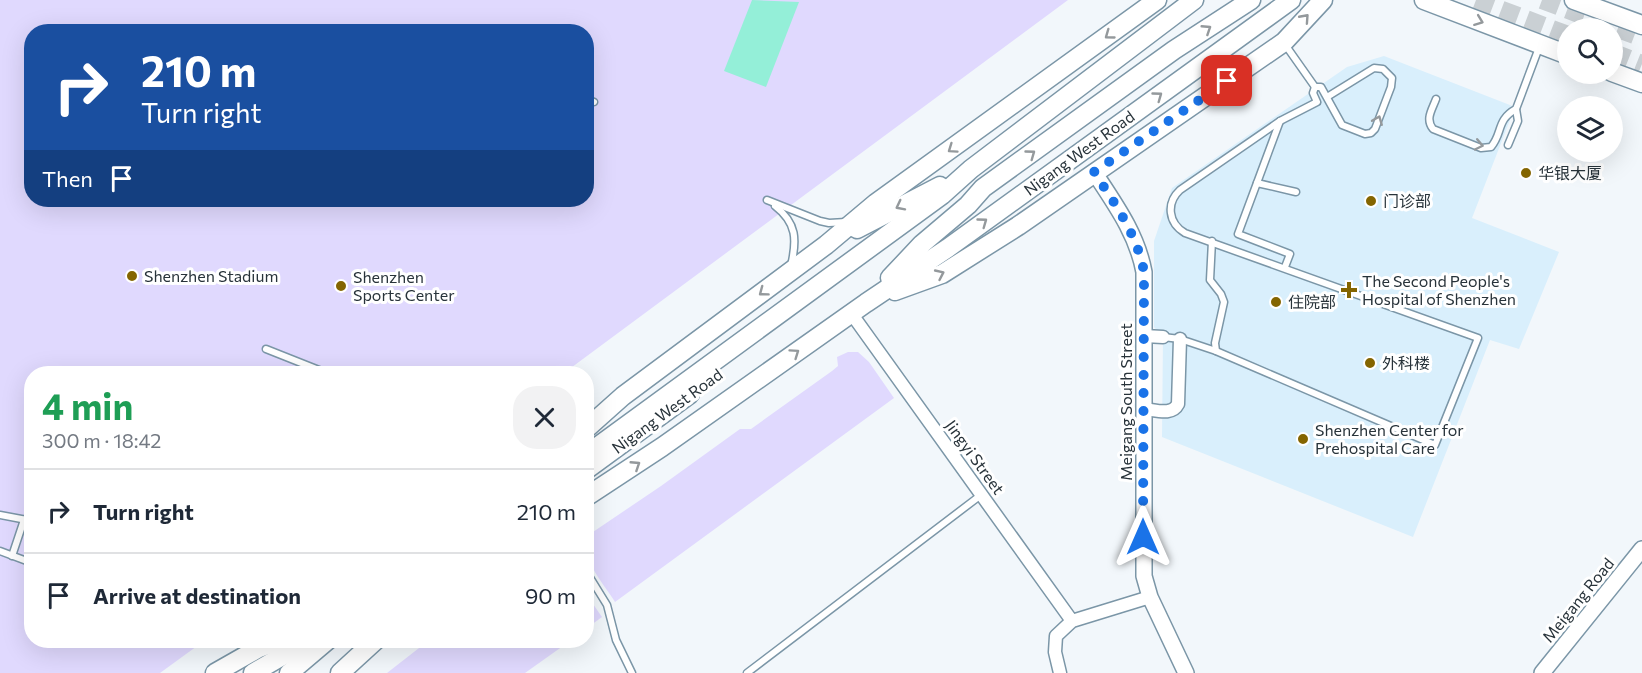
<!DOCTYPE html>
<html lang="en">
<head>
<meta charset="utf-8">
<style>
	body { margin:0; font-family:Commissioner,"Noto Sans SC",sans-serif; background:#f2f2f3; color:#1f2937; height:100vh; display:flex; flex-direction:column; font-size:22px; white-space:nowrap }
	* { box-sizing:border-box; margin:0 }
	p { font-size:20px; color:#747a83 }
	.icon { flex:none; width:33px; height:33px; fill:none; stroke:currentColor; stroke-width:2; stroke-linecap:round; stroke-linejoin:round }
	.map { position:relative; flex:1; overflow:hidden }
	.sheet { position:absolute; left:24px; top:366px; width:570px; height:282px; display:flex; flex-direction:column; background:#fff; border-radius:24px; box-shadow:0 6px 24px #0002 }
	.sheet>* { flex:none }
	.banner { position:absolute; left:24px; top:24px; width:570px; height:183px; border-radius:24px; box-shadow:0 6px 24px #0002; background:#1a4fa0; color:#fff; overflow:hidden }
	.tools { position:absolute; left:1557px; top:18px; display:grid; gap:12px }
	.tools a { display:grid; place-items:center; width:66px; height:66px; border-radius:50%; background:#fff; box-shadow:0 6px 24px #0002; font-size:30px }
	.pin { position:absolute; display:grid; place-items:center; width:51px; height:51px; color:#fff; margin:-26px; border-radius:12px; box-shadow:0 3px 9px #0006 }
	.me { position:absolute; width:66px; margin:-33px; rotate:0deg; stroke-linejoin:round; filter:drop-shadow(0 0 4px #0008) }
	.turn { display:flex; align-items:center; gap:21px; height:126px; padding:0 18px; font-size:27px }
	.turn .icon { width:78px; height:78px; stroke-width:2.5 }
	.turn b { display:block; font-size:42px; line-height:51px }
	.then { display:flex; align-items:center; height:57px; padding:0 18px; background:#0003; gap:12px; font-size:22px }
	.round { display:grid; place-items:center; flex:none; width:63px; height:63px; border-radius:24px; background:#f2f2f3 }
	.headline { display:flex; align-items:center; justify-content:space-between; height:102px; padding:0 18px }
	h1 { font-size:36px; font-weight:700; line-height:45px; color:#1e9e55 }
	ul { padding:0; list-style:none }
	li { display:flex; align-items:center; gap:18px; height:84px; padding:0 18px; border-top:2px solid #e0e1e3 }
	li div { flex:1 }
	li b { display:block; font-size:22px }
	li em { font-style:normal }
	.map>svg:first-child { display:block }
</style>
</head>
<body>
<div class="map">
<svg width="1642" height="673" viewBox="0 0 1642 673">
	<rect width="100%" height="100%" fill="#f2f7fb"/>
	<path fill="#d9effc" d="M1384,56L1515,107L1472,218L1559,252L1519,349L1490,340L1413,537L1162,437L1163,337L1154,327V241L1172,188L1347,67Z"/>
	<g fill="#e0d9fe" fill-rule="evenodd">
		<path d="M0,0H1068L564,373L32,374V640L204,641L160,673H0ZM32,32H586V200H32Z"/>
		<path d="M848,352H858L869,362L894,398L615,602C604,584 577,556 590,534L661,486L740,429H751L832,371L838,366L837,357Z"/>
		<path d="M586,594L602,617L587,628H586Z"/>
		<path d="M428,641V640L570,641L525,673H387Z"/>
	</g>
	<path fill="#94efd8" d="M752,0L799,2L766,87L724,71Z"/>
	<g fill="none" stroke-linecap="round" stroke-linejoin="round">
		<g stroke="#cad0d4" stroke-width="18" stroke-dasharray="18 9" stroke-linecap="butt">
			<path d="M1476,0L1568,35"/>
			<path d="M1542,0L1642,38"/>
			<path d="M1612,52L1642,64"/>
		</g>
		<g stroke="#7b96a7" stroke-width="9">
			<g id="service">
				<path d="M1284,43L1315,87"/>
				<path d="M586,99L594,102"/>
				<path d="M1436,99C1432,110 1425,119 1433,129L1481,148L1491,147C1503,133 1496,120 1516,109L1540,45"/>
				<path d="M1280,121L1238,234L1290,254L1285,267"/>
				<path d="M1508,145L1518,121L1516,109"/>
				<path d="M1257,183L1296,192"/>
				<path d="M767,200L820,221L829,223L846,222"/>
				<path d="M775,206C797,223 797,240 791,266"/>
				<path d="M1212,241L1210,280L1221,294L1224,302L1215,343L1216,351"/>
				<path d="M1163,337L1180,339L1216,351L1435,445L1478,338L1185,233C1168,223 1166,203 1180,190L1280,121L1317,102L1313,93L1315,87H1321L1342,125L1365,134L1371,133L1375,129L1391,87L1392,78L1383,69L1374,68L1327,97"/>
				<path d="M266,349L329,374"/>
				<path d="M0,515L32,521"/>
				<path d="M0,551L32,563"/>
				<path d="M12,556L24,520L32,515"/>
				<path d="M586,571L607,605L616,640L632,673"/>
				<path d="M747,673L981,495"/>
			</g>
		</g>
		<g stroke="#7b96a7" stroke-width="15">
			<g id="minor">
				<path d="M851,313L1072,621"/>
				<path d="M1144,336L1163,337"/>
				<path d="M1144,409C1156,410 1172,416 1178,404L1180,339"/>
				<path d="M1060,673L1055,652L1056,636L1072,621L1150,597"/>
			</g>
		</g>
		<g stroke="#7b96a7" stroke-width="18">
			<g id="tertiary">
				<path d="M1094,172C1115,204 1137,234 1144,272V576L1150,597L1186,673"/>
				<path d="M1542,673L1642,549"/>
			</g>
		</g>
		<g stroke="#7b96a7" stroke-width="21">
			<g id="primary">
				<path d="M1424,0L1568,55"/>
				<path d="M1574,0L1642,25"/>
				<path d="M1612,72L1642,83"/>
				<path d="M857,229L940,186"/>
				<path d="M890,278L922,244L968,205L983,188L1174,50L1251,0"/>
				<path d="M895,291L942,274L1018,226L1284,42L1323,0"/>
				<path d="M586,429L623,396L826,245L876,203L1157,0"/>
				<path d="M586,455L942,195L971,169L1194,0"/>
				<path d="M586,470L690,394"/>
				<path d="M586,497L662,447L866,303L948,248L1291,0"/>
				<path d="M215,673L259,648L280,640"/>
				<path d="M253,673L310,640"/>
				<path d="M289,673L328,640"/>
				<path d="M340,673L376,640"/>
			</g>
		</g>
		<use href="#service" stroke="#fff" stroke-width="6"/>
		<use href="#minor" stroke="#fff" stroke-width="12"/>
		<use href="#tertiary" stroke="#fff" stroke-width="15"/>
		<use href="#primary" stroke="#fff" stroke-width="18"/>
	</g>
	<defs><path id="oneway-chevron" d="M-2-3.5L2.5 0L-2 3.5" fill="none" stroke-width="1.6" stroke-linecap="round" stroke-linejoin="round" transform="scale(1.5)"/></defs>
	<g stroke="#94999c">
		<use href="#oneway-chevron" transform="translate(1305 18) rotate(-48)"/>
		<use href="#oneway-chevron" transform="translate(1479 21) rotate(21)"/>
		<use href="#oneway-chevron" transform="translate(1207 29) rotate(-33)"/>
		<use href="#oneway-chevron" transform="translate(1109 35) rotate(144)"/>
		<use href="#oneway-chevron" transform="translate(1158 96) rotate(-36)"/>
		<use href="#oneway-chevron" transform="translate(1378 120) rotate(-68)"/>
		<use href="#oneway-chevron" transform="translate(1479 145) rotate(12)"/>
		<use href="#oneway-chevron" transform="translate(952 149) rotate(145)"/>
		<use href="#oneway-chevron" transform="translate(1031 154) rotate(-36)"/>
		<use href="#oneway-chevron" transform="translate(900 206) rotate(153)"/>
		<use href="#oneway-chevron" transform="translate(983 222) rotate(-36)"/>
		<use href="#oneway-chevron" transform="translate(940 274) rotate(-25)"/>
		<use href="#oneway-chevron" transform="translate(763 292) rotate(143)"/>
		<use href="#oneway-chevron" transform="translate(795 353) rotate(-35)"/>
		<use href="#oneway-chevron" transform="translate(636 465) rotate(-33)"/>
	</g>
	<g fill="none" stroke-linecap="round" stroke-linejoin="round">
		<path stroke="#1a73e8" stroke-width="10" stroke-dasharray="0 18" d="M1143,537L1144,272C1137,234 1115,204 1094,172L1227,81"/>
	</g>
	<g fill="#846500" stroke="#fff" stroke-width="2">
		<circle cx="1526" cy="173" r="6"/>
		<circle cx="1371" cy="201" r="6"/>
		<circle cx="132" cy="276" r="6"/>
		<circle cx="341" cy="286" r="6"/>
		<path d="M1346 281h6v6h6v6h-6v6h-6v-6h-6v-6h6z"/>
		<circle cx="1276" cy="302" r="6"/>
		<circle cx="1370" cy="363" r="6"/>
		<circle cx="1303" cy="439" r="6"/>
	</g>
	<g text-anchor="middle" stroke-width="6" stroke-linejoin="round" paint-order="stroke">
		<g font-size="16" fill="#28333a" stroke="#fff">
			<text transform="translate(1079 153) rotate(-36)" y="6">Nigang West Road</text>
			<text transform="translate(1126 402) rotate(-90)" y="6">Meigang South Street</text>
			<text transform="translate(667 411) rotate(-36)" y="6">Nigang West Road</text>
			<text transform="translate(975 457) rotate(54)" y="6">Jingyi Street</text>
			<text transform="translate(1578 600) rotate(-51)" y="6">Meigang Road</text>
		</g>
		<g font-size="16" fill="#28333a" stroke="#fff" text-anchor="start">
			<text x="1538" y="179">华银大厦</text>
			<text x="1383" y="207">门诊部</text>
			<text x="144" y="282">Shenzhen Stadium</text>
			<text x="353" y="283">Shenzhen<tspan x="353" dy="18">Sports Center</tspan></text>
			<text x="1362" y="287">The Second People's<tspan x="1362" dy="18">Hospital of Shenzhen</tspan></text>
			<text x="1288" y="308">住院部</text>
			<text x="1382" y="369">外科楼</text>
			<text x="1315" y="436">Shenzhen Center for<tspan x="1315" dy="18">Prehospital Care</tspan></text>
		</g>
	</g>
</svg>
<div class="tools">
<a><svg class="icon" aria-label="search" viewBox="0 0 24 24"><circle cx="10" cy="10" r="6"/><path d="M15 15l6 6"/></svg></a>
<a><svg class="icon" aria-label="layers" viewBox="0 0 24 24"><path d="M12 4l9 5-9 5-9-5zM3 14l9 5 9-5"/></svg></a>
</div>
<div class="pin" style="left:1227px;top:81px;background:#d93025"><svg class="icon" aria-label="arrive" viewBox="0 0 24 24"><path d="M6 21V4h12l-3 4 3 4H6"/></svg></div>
<svg class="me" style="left:1143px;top:537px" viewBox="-20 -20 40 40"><path d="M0-17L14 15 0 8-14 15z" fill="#1a73e8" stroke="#fff" stroke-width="4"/></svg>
<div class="banner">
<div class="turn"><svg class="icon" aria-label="right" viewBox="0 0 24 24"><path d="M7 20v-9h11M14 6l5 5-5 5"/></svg><div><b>210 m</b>Turn right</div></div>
<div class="then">Then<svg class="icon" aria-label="arrive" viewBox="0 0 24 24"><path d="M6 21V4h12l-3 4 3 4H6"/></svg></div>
</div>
<section class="sheet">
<div class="headline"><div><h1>4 min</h1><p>300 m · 18:42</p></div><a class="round"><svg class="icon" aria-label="close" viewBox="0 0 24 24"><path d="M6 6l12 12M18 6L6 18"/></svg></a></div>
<ul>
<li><svg class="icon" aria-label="right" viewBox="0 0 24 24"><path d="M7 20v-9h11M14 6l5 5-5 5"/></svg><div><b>Turn right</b></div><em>210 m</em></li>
<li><svg class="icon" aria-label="arrive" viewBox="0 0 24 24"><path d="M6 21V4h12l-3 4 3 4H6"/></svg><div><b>Arrive at destination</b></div><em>90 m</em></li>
</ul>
</section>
</div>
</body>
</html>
